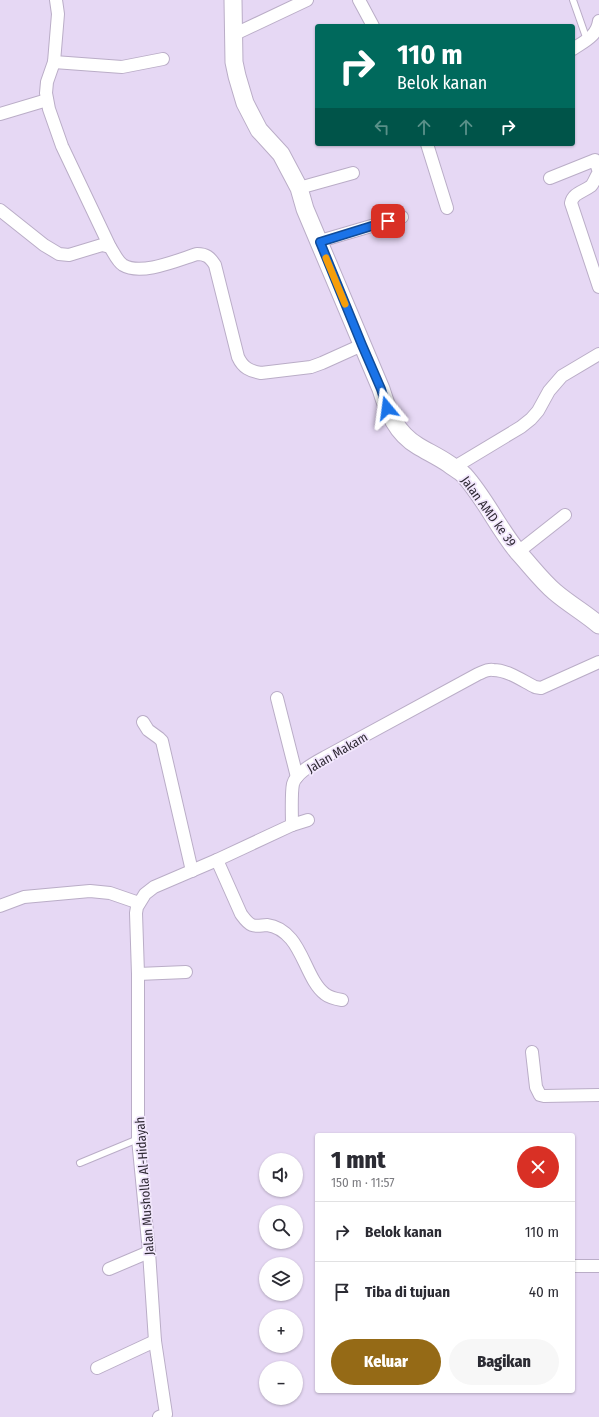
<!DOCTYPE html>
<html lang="id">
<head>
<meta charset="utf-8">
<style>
	body { margin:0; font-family:"Fira Sans Condensed",sans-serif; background:#f7f7f7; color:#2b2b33; height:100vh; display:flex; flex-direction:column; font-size:15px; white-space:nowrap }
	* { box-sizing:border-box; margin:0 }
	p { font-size:13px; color:#7c7c81 }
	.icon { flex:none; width:22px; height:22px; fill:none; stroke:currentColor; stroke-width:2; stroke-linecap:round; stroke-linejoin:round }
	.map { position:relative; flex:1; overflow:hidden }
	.drawer { position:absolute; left:315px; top:1133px; width:260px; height:260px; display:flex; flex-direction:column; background:#fff; border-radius:4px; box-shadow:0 1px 3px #0004 }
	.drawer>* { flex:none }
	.banner { position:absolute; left:315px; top:24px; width:260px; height:122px; border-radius:4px; box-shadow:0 1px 3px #0004; background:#00695c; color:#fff; overflow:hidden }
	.fabs { position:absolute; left:259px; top:1153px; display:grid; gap:8px }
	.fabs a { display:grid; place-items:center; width:44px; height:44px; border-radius:50%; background:#fff; box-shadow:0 1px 3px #0004; font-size:20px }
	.pin { position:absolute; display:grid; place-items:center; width:34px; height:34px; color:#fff; margin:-17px; border-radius:8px; box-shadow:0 2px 6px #0006 }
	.me { position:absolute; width:44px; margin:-22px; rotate:344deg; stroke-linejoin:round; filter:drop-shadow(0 0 3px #0008) }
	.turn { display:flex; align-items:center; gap:14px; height:84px; padding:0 16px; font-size:18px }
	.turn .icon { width:52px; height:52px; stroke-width:2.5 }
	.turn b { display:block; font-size:28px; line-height:34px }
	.lanes { display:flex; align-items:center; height:38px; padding:0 16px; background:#0003; justify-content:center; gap:20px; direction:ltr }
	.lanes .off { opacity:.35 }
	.round { display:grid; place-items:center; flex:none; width:42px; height:42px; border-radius:21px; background:#f7f7f7 }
	.head { display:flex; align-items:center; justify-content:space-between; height:68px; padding:0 16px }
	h1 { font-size:24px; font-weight:800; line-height:30px }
	.primary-button { display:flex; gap:8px; margin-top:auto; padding:8px 16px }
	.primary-button a { flex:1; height:46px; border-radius:24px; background:#956a16; color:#fff; font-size:16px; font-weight:800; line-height:46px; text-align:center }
	.primary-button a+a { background:#f7f7f7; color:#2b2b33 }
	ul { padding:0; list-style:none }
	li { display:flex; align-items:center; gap:12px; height:60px; padding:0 16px; border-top:1px solid #e1e1e2 }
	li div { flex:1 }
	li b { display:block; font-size:15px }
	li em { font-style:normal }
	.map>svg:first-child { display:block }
</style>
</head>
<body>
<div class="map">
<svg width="599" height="1417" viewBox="0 0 599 1417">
	<rect width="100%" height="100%" fill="#e6d8f4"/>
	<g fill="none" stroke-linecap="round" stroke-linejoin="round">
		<g stroke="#baadc7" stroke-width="8">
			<g id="lane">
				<path d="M573,0L587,40"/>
				<path d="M80,1163L138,1139"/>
			</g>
		</g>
		<g stroke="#baadc7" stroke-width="14">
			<g id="street">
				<path d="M56,0L58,14L54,62L47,82L46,93L49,109L62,146L110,247C114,253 117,261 123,265C141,276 178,260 197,254C206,254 210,257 215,265L238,357C243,368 250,371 261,373L311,367L322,363L362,345"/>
				<path d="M359,0L373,26"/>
				<path d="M235,34L307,0"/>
				<path d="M573,49C585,41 597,36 599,21"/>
				<path d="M54,62L122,67L163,59"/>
				<path d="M0,114L47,100"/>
				<path d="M427,144L447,208"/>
				<path d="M550,178L595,160L599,172C596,176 594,183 591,186C583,192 573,193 571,203L599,287"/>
				<path d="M299,188L353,173"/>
				<path d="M0,210L44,245L59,254L69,255L102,245L110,247"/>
				<path d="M320,241L402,217"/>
				<path d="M453,468L521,427L531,419L538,411L549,391L562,376L599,354"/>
				<path d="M518,552L565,515"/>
				<path d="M277,698L297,777"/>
				<path d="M143,722L148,730L159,738L162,741L192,871"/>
				<path d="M292,825L308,820"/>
				<path d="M217,860L241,914C244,918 247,923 252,925C257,927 262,925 267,925C276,926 285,932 291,939C304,954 310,983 325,994C330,998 336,999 342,1000"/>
				<path d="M0,906L24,897L90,891L110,893L139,903"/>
				<path d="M138,974L186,972"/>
				<path d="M532,1052L536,1087L540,1095L544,1096L599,1095"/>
				<path d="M573,1266H599"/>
				<path d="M109,1269L149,1252"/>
				<path d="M97,1368L155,1341"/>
				<path d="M159,1417L166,1414L155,1341L149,1252L138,1139V974L136,913L137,907L145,894L154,887L217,860L292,825C292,815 291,793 293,784C296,772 318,761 327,756L478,674C483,672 488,669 493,670C508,670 523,681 535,687L541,688L599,662"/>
			</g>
		</g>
		<g stroke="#baadc7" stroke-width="19">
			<path id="secondary" d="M233,0L234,62L237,76L245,103L259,130L281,154L299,188L305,209L381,389C388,412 396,433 418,446C428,452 439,457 449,464C454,468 460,471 464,475C485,498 498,528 518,552C530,565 542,581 555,592C569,604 585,613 599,625"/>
		</g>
		<use href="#lane" stroke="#fff" stroke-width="6"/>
		<use href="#street" stroke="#fff" stroke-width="12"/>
		<use href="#secondary" stroke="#fff" stroke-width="17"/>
	</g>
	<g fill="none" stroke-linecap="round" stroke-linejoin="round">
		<g stroke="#114b97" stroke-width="10">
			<path id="route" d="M387,408L381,389L362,345L320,242L388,221"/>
		</g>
		<use href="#route" stroke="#1a73e8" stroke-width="7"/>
		<path stroke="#f59e0b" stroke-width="7" d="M326,258L345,304"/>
	</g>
	<g text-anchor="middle" stroke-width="3.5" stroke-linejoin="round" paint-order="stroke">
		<g font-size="13" fill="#2e2933" stroke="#f2e7fd">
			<text transform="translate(489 511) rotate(54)" y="5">Jalan AMD ke 39</text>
			<text transform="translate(337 752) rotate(-30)" y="5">Jalan Makam</text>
			<text transform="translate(144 1186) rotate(-94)" y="5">Jalan Musholla Al-Hidayah</text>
		</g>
	</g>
</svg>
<div class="fabs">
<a><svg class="icon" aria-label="sound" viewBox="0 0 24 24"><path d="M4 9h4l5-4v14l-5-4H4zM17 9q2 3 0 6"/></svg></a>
<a><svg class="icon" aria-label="search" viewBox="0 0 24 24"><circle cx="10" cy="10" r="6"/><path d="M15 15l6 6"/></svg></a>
<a><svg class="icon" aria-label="layers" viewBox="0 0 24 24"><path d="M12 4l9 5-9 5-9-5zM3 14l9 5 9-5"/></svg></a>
<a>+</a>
<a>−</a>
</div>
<div class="pin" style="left:388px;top:221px;background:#d93025"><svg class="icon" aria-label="arrive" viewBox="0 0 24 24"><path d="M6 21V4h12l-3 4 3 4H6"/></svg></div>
<svg class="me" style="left:387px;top:408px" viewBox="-20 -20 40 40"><path d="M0-17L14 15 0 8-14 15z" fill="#1a73e8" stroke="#fff" stroke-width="4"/></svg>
<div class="banner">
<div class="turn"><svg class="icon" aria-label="right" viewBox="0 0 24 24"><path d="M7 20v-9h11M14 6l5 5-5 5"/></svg><div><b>110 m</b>Belok kanan</div></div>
<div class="lanes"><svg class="icon off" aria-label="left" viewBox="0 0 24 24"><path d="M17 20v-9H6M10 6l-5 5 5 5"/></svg><svg class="icon off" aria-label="ahead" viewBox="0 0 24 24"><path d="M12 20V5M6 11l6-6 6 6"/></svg><svg class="icon off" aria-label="ahead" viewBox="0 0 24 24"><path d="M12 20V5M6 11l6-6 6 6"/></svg><svg class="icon" aria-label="right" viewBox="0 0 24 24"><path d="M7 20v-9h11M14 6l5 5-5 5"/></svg></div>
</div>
<section class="drawer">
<div class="head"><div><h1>1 mnt</h1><p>150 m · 11:57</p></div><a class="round" style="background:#d93025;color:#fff"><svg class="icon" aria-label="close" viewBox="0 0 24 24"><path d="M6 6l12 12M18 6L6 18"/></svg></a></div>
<ul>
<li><svg class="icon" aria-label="right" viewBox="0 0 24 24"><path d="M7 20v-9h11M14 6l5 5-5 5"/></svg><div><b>Belok kanan</b></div><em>110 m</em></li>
<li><svg class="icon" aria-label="arrive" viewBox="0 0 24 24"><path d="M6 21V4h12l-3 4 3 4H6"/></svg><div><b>Tiba di tujuan</b></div><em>40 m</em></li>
</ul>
<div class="primary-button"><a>Keluar</a><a>Bagikan</a></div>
</section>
</div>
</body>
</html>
